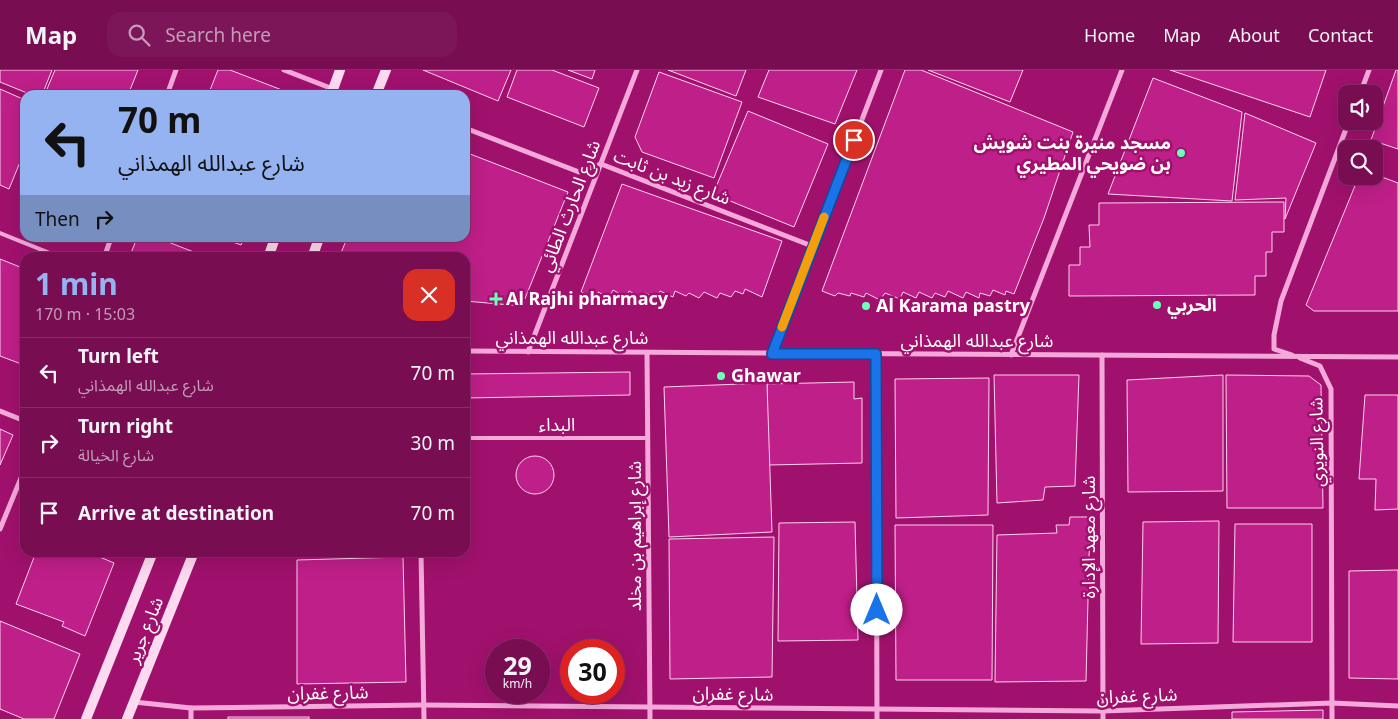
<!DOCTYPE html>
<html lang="en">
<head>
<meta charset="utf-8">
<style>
	body { margin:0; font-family:"Noto Sans","Noto Sans Arabic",sans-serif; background:#7d1659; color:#f1f3f6; height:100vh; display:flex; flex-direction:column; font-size:19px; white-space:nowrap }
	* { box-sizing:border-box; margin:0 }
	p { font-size:16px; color:#c39cb8 }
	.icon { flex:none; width:28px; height:28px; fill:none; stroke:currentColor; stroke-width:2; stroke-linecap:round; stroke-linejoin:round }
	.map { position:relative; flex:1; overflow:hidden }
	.details { position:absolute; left:20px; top:182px; width:450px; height:305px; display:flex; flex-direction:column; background:#780d52; border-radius:15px; box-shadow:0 5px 20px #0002,0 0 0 1px #892d69 }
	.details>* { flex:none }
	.guide { position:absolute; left:20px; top:20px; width:450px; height:152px; border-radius:15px; box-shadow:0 5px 20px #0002,0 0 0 1px #892d69; background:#95b2f1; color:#111; overflow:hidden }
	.controls { position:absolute; left:1338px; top:15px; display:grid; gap:10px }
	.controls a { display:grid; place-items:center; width:45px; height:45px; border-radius:10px; background:#780d52; box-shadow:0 5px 20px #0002,0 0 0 1px #892d69; font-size:25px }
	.speed { position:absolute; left:485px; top:569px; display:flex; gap:10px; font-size:25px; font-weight:700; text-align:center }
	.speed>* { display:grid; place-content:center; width:65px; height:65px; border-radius:50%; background:#780d52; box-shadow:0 5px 20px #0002,0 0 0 1px #892d69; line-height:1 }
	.speed small { font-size:12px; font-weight:400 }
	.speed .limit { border:8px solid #d22; background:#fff; color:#111 }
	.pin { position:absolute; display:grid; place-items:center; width:42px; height:42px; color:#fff; margin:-21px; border:2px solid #fff; border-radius:50%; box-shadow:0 1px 5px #0007 }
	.me { position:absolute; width:55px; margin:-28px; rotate:0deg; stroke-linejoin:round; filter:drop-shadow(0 0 4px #0008) }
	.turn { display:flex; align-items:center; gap:18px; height:105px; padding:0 15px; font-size:22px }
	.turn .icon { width:65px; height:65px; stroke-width:2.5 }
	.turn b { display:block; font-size:35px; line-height:42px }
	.then { display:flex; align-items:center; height:48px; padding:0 15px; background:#0003; gap:10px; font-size:19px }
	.round { display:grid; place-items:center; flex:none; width:52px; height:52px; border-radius:15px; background:#7d1659 }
	.headline { display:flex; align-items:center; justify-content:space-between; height:85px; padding:0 15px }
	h1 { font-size:30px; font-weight:700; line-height:38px; color:#95b2f1 }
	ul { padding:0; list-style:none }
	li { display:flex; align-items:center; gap:15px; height:70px; padding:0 15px; border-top:1px solid #892d69 }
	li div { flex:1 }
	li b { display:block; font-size:19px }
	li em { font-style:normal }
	header { display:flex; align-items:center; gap:30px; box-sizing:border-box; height:70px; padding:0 25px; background:#780d52; border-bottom:1px solid #892d69 }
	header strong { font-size:24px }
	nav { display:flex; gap:28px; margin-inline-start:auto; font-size:18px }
	.search { width:350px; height:45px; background:#7d1659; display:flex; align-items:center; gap:12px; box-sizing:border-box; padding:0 18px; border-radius:15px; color:#c39cb8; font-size:19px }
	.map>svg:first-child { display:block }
</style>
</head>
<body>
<header>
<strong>Map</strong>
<div class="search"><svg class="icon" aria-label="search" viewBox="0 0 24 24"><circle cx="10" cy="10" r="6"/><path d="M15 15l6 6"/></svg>Search here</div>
<nav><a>Home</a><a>Map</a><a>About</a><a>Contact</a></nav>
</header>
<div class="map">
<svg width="1398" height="649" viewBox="0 0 1398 649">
	<rect width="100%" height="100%" fill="#a0116d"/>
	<g fill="#bf1f88" stroke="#fed2ef">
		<path d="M0,0H52L42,25H32L0,12Z"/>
		<path d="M55,0H138L128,25H61L47,19Z"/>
		<path d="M218,0H230L295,25H208Z"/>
		<path d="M423,0H511L498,31Z"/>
		<path d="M517,0H552L599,18L584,57L507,27Z"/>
		<path d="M568,0H595L592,9Z"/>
		<path d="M668,0H746L736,26Z"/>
		<path d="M769,0H857L835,54L758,27Z"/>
		<path d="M905,0H921L1073,62L1044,148L1014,224L1006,221L1005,225L993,220L990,226L980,223L979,228L966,222L963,228L948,221L945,227L935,223L932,228L919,222L916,228L903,222L900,229L885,223L880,230L866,223L864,227L851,223L850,226L838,223L835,226L822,221Z"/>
		<path d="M928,0H1023L1010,32Z"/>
		<path d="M1170,0H1326L1310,47Z"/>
		<path d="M1396,0H1398V79L1371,70Z"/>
		<path d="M659,2L742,32L714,108L642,82L635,67Z"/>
		<path d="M1153,8L1242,42L1232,131L1108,124Z"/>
		<path d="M0,19L25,30V80L9,119L0,115Z"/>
		<path d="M748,41L828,74L794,157L713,124Z"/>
		<path d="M1245,43L1316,73L1285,149L1286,128L1235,130Z"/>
		<path d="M465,82L568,122L522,236L465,231V188H339L347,168H465Z"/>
		<path d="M1374,104L1398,113V241H1314L1306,235L1359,106H1374Z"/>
		<path d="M622,114L782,171L762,227L745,219L743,224L735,221L731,227L720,223L717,228L704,222L699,228L689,223L686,226L675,221L673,227L660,221L656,228L645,223L642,228L629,221L626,227L613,220L609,228L598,222L596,228L581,222Z"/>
		<path d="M1284,132V162H1272V182H1266V206H1255V225L1069,226V195H1080V177H1090L1089,155H1099V133Z"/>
		<path d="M137,168H158L209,188H129Z"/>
		<path d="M222,168H244L241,175Z"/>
		<path d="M0,189L25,199L24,295L0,286Z"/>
		<path d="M630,302V325L465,328V304Z"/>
		<path d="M994,305H1079L1075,416L1045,417L1043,430L997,433Z"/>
		<path d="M1223,305V421L1128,422L1127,310Z"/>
		<path d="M1226,305L1309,306L1321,315L1323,438H1227Z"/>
		<path d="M989,308L988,445L896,448L895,309Z"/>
		<path d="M854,312V329L862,328V393L768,395L767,314Z"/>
		<path d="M767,313L772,462L669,467L664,317Z"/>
		<path d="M1365,325H1398V439L1375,440L1376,409H1359Z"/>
		<path d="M0,359L13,365L0,395Z"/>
		<circle cx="535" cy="405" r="19"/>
		<path d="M1070,447H1090L1086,611L995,612L997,465L1057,463L1056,455H1069Z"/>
		<path d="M1219,451L1218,573L1141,574L1143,452Z"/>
		<path d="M855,452L858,570L778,571L779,453Z"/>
		<path d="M1235,454H1312V572H1233Z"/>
		<path d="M895,455H993L992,610H896Z"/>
		<path d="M774,467L772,607L670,609L669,469Z"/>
		<path d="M36,482H88L114,493L85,566L62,556L64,552L16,534Z"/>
		<path d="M403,487L406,612L297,614V490Z"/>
		<path d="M1398,500V609L1349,608V501Z"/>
		<path d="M0,551L80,584L54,649H24L0,639Z"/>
		<path d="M1323,640V649H1232V642Z"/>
		<rect x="228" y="647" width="81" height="2"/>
	</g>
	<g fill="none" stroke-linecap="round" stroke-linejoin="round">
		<g stroke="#f5a9db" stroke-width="4">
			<path d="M0,163L62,188"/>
			<path d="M465,368H648"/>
		</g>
		<g stroke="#f5a9db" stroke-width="5">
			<path d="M284,0L333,19"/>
			<path d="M1360,24L1369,0"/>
			<path d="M167,25L176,0"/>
			<path d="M465,58L579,102L601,94L812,176"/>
			<path d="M104,188L111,168"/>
			<path d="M465,281L1398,287"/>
			<path d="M528,282L637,0"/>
			<path d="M647,283L650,649"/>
			<path d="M772,284L881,0"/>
			<path d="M876,284L877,649"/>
			<path d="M1011,285L1122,0"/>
			<path d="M1102,285L1103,649"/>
			<path d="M1292,285L1274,279V265L1281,231L1349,51"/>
			<path d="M1300,288L1320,296L1331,319L1332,649"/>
			<path d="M0,341L25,351"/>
			<path d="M0,459L21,408"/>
			<path d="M421,482L424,649"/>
			<path d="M134,632L191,638L423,635L1103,641L1332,633L1398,636"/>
			<path d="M191,638V649"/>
		</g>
		<g stroke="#fedaf1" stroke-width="10">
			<path d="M331,25L340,0"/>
			<path d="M376,25L386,0"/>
			<path d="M268,188L275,168"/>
			<path d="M312,188L319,168"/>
			<path d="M86,649L153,482"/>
			<path d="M127,649L194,482"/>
		</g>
	</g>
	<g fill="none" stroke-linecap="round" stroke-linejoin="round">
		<g stroke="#114b97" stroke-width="12">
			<path id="route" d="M854,70L772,284H876L877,540"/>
		</g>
		<use href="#route" stroke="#1a73e8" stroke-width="9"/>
		<path stroke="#f59e0b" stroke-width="9" d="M782,257L824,147"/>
	</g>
	<g fill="#6dffb7" stroke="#a0116d" stroke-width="2">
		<circle cx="1181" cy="83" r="5"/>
		<path d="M493.5 221.5h5v5h5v5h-5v5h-5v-5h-5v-5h5z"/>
		<circle cx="1157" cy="235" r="5"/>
		<circle cx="866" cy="236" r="5"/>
		<circle cx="721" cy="306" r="5"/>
	</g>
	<g text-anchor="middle" stroke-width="5" stroke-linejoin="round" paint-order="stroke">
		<g font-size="18" font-weight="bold" fill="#fff" stroke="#a0116d" text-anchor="start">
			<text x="1171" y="79" text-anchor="end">مسجد منيرة بنت شويش<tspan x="1171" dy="21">بن ضويحي المطيري</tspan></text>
			<text x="506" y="235">Al Rajhi pharmacy</text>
			<text x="1167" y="241">الحربي</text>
			<text x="876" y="242">Al Karama pastry</text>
			<text x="731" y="312">Ghawar</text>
		</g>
		<g font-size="18" fill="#fff" stroke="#a0116d">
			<text transform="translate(672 107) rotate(21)" y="6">شارع زيد بن ثابت</text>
			<text transform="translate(570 136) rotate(-69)" y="6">شارع الحارث الطائي</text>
			<text x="572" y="274">شارع عبدالله الهمذاني</text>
			<text x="977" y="277">شارع عبدالله الهمذاني</text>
			<text x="557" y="361">البداء</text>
			<text transform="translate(1317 372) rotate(-91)" y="6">شارع النويري</text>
			<text transform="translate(635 466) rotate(-90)" y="6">شارع إبراهيم بن مخلد</text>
			<text transform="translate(1089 467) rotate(-90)" y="6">شارع معهد الإدارة</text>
			<text transform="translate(145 560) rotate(-68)" y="6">شارع جرير</text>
			<text transform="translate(328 623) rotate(-1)" y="6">شارع غفران</text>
			<text transform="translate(733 624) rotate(1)" y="6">شارع غفران</text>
			<text transform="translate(1137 626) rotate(-2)" y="6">شارع غفران</text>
		</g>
	</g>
</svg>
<div class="controls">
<a><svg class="icon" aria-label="sound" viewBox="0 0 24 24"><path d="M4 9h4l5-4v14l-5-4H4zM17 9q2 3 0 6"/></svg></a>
<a><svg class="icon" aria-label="search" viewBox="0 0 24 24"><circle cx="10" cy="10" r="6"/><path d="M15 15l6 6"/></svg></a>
</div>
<div class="speed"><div>29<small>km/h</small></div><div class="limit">30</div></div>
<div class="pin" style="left:854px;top:70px;background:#d93025"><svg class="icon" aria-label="arrive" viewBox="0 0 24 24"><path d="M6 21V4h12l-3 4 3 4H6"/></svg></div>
<svg class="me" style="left:877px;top:540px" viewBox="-20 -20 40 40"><circle r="19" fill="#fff"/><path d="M0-13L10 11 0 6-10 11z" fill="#1a73e8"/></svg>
<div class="guide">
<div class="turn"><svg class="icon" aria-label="left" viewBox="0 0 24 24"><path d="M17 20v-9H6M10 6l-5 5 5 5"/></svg><div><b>70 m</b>شارع عبدالله الهمذاني</div></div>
<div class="then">Then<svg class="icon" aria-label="right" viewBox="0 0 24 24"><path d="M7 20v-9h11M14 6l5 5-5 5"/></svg></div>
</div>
<section class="details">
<div class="headline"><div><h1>1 min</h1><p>170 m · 15:03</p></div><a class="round" style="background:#d93025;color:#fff"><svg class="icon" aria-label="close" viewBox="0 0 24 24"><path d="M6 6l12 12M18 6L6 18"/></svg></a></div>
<ul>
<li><svg class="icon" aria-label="left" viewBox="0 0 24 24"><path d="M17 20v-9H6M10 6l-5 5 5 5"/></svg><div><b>Turn left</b><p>شارع عبدالله الهمذاني</p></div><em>70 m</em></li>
<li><svg class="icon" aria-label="right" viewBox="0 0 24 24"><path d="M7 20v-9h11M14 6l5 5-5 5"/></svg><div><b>Turn right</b><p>شارع الخيالة</p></div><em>30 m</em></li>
<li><svg class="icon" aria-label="arrive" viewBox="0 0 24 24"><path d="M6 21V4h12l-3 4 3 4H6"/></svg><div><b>Arrive at destination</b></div><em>70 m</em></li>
</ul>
</section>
</div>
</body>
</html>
